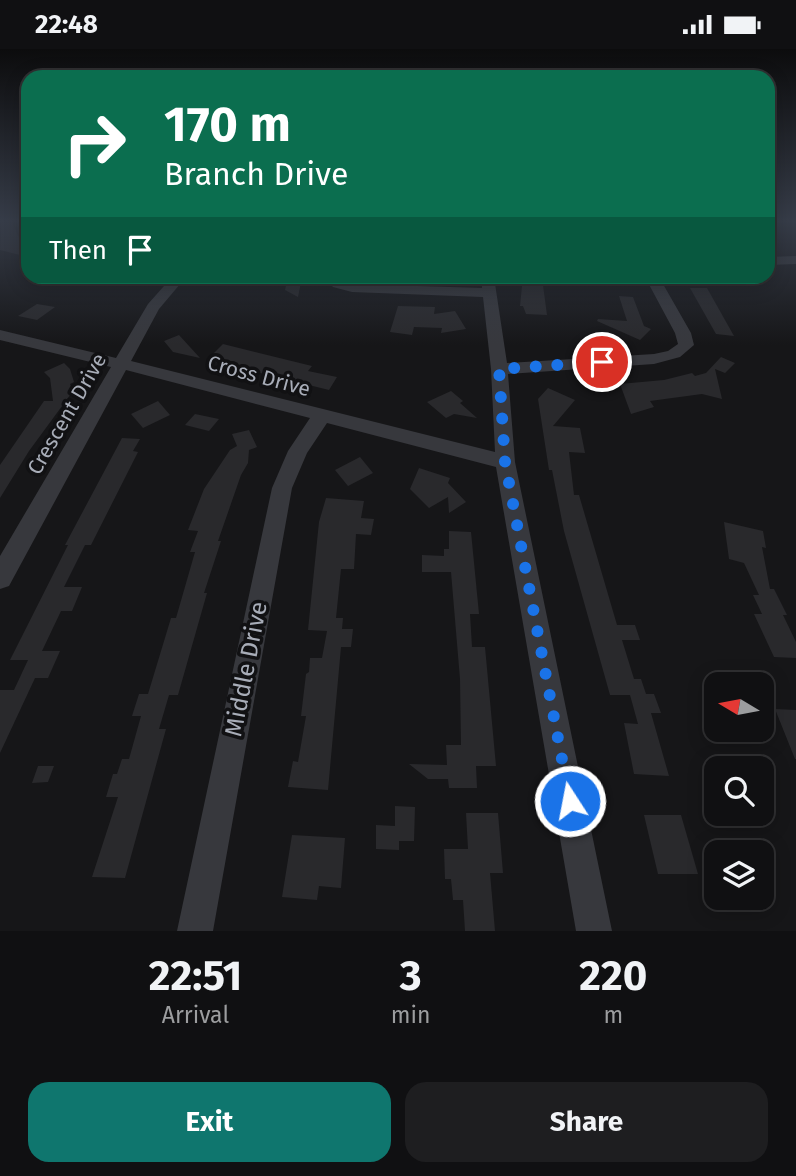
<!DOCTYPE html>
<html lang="en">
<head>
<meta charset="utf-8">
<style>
	body { margin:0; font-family:"Fira Sans",sans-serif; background:#1e1e20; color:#f1f3f6; height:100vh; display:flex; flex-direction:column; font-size:26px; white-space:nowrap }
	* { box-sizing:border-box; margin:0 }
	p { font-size:23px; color:#9c9d9f }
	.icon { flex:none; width:38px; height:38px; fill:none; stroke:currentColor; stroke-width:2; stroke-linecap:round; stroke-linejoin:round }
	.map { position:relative; height:882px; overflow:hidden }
	.panel { display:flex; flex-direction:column; background:#101012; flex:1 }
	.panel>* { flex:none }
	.hud { position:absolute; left:21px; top:21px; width:754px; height:214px; border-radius:21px; box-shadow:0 4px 18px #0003,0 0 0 2px #303032; background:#0b6e4f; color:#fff; overflow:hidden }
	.needle { width:46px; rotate:280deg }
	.fabs { position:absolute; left:704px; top:623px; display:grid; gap:14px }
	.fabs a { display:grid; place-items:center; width:70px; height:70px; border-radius:14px; background:#101012; box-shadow:0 4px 18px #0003,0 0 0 2px #303032; font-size:35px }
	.pin { position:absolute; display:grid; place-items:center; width:60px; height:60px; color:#fff; margin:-30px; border:4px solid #fff; border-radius:50%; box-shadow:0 2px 7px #0007 }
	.me { position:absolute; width:77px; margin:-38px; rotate:349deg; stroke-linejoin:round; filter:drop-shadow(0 0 5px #0008) }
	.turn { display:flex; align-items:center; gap:24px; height:147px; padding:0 28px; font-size:32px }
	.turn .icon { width:91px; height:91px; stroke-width:2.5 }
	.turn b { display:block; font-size:49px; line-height:60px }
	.then { display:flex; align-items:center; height:66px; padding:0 28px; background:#0003; gap:14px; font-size:26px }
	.eta { display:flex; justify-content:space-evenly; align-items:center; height:119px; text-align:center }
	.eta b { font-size:42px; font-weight:700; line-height:49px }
	.primary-button { display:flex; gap:14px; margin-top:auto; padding:14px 28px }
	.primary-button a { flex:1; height:80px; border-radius:21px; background:#0f766e; color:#fff; font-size:28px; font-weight:700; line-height:80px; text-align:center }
	.primary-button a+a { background:#1e1e20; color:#f1f3f6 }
	.status { display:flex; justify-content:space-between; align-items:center; height:49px; padding:0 35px; background:#101012; direction:ltr }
	.status svg { height:19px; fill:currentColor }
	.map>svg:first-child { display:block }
</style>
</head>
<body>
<div class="status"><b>22:48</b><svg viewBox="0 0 49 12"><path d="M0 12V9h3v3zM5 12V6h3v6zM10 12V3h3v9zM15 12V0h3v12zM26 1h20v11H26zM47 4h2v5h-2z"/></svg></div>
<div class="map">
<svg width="796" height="882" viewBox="0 0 796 882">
	<rect width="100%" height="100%" fill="#161618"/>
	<g fill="#29292c">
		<path d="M1,173H12L21,193L28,197V208L0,201Z"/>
		<path d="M288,228H302L298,248L285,241Z"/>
		<path d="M519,228L542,229L547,266L526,265L523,257H520L522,237Z"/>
		<path d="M690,239H707L734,287L716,285Z"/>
		<path d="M619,247L633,248L644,277L651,280L640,291L597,272L598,270L627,272Z"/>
		<path d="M37,255L55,258L37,271L18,267Z"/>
		<path d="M398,257L435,258L434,265L455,262L466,280L441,284L442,279L414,278L412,286L390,283Z"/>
		<path d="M179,286L200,309L173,303L164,292Z"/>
		<path d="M223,295L312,317L308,322L337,328L329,341L207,311Z"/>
		<path d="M721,308L735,314L725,324L715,320L722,350L702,345L650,352L654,358L631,365L620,335L664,331L692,324L695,327L706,324Z"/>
		<path d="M64,314L70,320L74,333L70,335L73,342L29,402L0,449V416L44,352H53L50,329L44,323Z"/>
		<path d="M548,339L575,351L553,377L580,379L585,404L569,403L574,446H579L617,576H635L640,591H622L634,630H641L646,645H654L661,664H651L669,727L634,725L624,674L638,675L630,646H610L564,482L552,421H549L538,350Z"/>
		<path d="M451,342L463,352L460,354L477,369L454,365L446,369L427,353Z"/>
		<path d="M158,352L170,366L143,379L131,365Z"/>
		<path d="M195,365L219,370L209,382L185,376Z"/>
		<path d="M249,381L257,398L249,401L248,414L241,426L218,492H221L204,544H207L178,646H169L159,680H166L125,829L92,828L118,748H106L113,725H117L122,710H129L141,667H132L139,645H148L171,569H176L195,503H190L198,482L188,481L204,440L230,401L237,397L232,385Z"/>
		<path d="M122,389L140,390L133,402L138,403L91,496H85L64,538H82L72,562H61L42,602H60L48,629H35L0,704V641H14L28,611H10L68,496H65Z"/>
		<path d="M360,408L373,424L348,437L335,421Z"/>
		<path d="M419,419L450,429L448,434L466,453L449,464L448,448L429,459L410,440Z"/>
		<path d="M326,449L364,452L361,469L374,470L371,486L356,485L354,520H341L336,569H343L342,580H353L351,598H341L328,741L288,738L293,712L298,713L306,667H301L306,625L309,623L310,609H322L327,582L308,581L319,473Z"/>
		<path d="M724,473L763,482L766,499L762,498L770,540H774L787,566H783L796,593V609L774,608L754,565H762L753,546H759L744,514L729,510Z"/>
		<path d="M449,482L471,483L479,565H470L472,598H485L496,717H476L477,739H449L448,730H428L409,715L447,716L446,696H461L460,630L451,523H422V506L444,507V500H449Z"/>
		<path d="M775,660L796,661V710H795Z"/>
		<path d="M38,717H54L48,733L32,734Z"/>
		<path d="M395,757L415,758L414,792H399V801L376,800V776L395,777Z"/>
		<path d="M466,764H498L503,824H490L495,882H465L463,851H453L451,830H445L444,800H468Z"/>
		<path d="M644,766H681L698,825H658Z"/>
		<path d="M292,786L345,789L341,839L319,837L317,851L282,848Z"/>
	</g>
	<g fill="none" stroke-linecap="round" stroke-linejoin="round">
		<g fill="#37383d" fill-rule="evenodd">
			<path d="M796,207V215L768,216V208Z"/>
			<path d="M172,228H186L159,260L131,312L495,403L491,320L483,248L352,243L333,238L324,228H338L353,235L482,239V228H494L507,314L654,305L668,302L678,295L675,284L645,228H659L691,284L694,296L680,308L654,315L508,325L515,413L612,882H576L496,418L327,374L307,404L292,439L213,882H177L272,439L288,402L310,369L126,321L9,537L0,540V507L111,318L0,291V281L116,309L148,255Z"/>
		</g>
	</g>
	<linearGradient id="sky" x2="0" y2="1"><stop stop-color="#0c0c0d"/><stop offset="0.58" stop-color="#363c48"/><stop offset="1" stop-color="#363c48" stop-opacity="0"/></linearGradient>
	<rect width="796" height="296" fill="url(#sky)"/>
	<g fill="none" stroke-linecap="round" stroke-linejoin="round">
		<path stroke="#1a73e8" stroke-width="12" stroke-dasharray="0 21.6" d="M570,752L505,413L499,320L602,313"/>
	</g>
	<g text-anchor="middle" stroke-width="7" stroke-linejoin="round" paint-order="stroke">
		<g font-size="21" fill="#a8adb8" stroke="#111113">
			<text transform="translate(259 327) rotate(15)" y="7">Cross Drive</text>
			<text transform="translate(67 365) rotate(-60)" y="7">Crescent Drive</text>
		</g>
		<g font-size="24" fill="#a8adb8" stroke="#111113">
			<text transform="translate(246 620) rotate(-79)" y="8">Middle Drive</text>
		</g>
	</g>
</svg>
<div class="fabs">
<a><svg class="needle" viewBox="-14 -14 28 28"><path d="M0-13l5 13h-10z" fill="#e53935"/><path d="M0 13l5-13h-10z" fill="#9c9d9f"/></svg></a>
<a><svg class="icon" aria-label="search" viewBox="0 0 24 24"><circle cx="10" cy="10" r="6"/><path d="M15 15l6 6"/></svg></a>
<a><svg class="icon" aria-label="layers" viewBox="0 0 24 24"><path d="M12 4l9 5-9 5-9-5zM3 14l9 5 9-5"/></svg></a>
</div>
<div class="pin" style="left:602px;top:313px;background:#d93025"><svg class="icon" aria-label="arrive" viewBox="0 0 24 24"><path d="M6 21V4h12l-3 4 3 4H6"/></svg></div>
<svg class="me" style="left:570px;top:752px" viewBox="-20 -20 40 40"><circle r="17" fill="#1a73e8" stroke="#fff" stroke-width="3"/><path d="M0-11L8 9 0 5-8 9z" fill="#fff"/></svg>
<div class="hud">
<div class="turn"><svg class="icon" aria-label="right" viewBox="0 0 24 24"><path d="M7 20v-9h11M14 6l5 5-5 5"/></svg><div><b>170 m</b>Branch Drive</div></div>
<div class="then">Then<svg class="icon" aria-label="arrive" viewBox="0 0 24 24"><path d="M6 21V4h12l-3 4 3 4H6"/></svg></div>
</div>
</div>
<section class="panel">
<div class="eta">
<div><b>22:51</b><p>Arrival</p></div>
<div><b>3</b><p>min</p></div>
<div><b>220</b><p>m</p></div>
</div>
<div class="primary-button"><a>Exit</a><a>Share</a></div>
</section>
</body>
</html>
